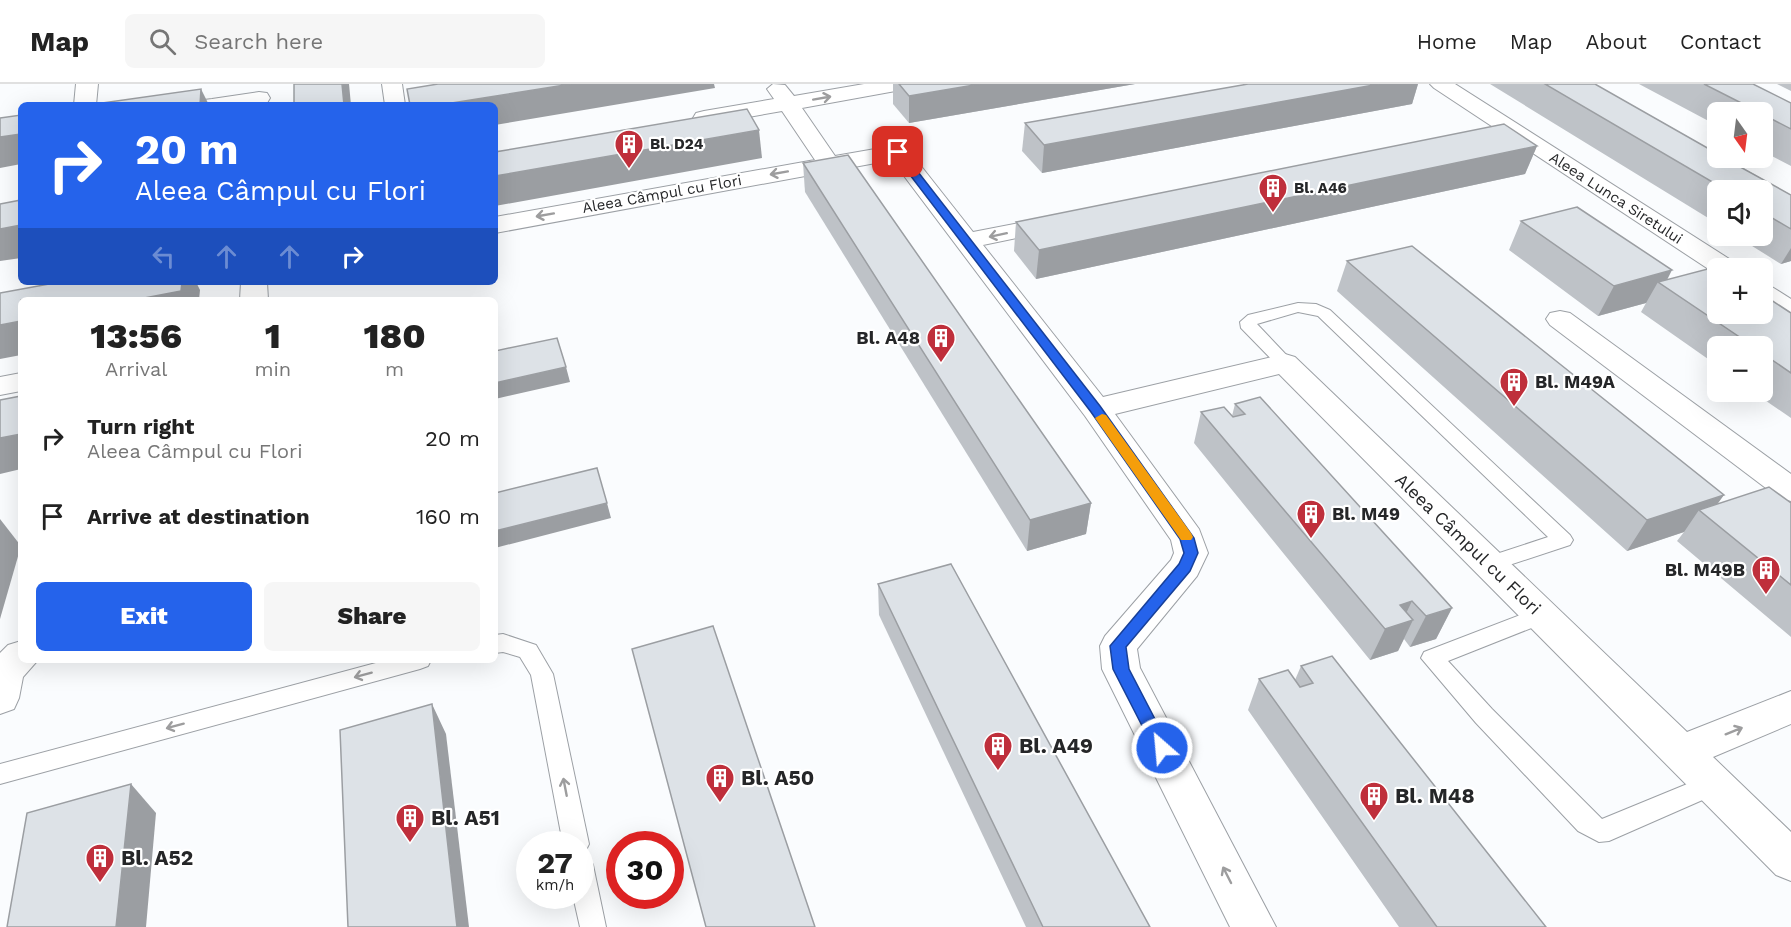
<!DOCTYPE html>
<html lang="en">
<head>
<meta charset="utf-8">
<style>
	body { margin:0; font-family:"Work Sans",sans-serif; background:#f6f6f6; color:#222; height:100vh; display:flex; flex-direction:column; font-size:22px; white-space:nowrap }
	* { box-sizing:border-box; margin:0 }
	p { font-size:20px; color:#767676 }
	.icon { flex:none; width:33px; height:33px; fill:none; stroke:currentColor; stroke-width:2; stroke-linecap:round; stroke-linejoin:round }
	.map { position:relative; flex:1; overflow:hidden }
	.sheet { position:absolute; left:18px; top:213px; width:480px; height:366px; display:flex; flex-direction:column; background:#fff; border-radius:9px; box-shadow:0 6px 24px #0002 }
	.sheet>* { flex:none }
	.banner { position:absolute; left:18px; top:18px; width:480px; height:183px; border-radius:9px; box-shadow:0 6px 24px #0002; background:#2563eb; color:#fff; overflow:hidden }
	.needle { width:39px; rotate:166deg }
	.tools { position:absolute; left:1707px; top:18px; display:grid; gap:12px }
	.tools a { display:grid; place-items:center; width:66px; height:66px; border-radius:9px; background:#fff; box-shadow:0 6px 24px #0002; font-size:30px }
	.speed { position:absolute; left:516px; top:747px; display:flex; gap:12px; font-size:30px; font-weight:700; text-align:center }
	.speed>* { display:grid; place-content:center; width:78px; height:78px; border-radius:50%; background:#fff; box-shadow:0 6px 24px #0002; line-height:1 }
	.speed small { font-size:15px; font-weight:400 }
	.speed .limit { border:9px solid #d22; background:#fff; color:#111 }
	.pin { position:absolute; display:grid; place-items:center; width:51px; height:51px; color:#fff; margin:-26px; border-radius:12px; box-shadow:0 3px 9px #0006 }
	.me { position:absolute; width:66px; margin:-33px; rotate:333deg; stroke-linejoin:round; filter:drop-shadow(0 0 4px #0008) }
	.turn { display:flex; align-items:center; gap:21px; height:126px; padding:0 18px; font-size:27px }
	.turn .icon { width:78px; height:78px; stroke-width:2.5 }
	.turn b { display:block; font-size:42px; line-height:51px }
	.lanes { display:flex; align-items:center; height:57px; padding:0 18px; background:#0003; justify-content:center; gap:30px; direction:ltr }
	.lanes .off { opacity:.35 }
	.eta { display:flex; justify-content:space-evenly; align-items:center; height:102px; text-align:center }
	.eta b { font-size:36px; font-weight:800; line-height:42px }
	.primary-button { display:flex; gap:12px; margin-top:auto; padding:12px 18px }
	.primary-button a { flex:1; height:69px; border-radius:9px; background:#2563eb; color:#fff; font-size:24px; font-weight:800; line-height:69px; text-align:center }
	.primary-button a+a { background:#f6f6f6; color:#222 }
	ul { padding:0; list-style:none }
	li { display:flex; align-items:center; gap:18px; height:78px; padding:0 18px }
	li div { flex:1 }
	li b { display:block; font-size:22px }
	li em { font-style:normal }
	header { display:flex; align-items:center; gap:36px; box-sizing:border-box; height:84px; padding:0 30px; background:#fff; border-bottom:2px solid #e0e0e0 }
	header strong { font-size:28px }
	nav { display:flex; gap:33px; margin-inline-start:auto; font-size:21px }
	.search { width:420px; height:54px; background:#f6f6f6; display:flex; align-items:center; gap:15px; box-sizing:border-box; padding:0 21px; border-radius:9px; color:#767676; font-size:22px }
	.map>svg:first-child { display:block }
</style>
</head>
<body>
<header>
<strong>Map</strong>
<div class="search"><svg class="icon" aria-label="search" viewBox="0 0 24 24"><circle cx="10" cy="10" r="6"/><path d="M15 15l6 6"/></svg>Search here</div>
<nav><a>Home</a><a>Map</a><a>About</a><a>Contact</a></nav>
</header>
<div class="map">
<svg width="1791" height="843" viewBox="0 0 1791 843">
	<rect width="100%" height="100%" fill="#fafcfe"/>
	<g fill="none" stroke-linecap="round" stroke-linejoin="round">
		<g stroke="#9ca0a5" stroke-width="2">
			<g id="service">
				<path d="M1298,219L1316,220L1330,226L1570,451L1573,456L1570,461L1488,488L1481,485L1478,480L1481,475L1548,453L1318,232L1298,228L1257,240L1294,279L1291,283H1279L1241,244L1240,238L1248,231Z"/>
				<path d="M1541,523L1549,525L1552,531L1549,537L1448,577L1492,625L1602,735L1714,689L1723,693L1726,700L1723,707L1609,757L1599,758L1578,747L1476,639L1421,574L1424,568Z"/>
				<path d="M503,550L536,561L553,590L589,760L585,768L581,770L589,773L593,781L606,843H580L573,812H580V760H563L531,591L520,573L503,568L495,569V551Z"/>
				<path d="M387,576H431L428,582L420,585L0,700V680Z"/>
			</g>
		</g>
		<g stroke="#9ca0a5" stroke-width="2">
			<path id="pedestrian" d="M382,0H402L405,21H385Z"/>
		</g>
		<g stroke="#9ca0a5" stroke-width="2">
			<g id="minor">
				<path d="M76,0H98L96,21H74Z"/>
				<path d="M773,0L785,1L794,12L864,0H912L908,4L901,6L802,24L835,72L898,61L906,63L973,148L1060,131L1069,133L1072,138L1069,143L983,161L1103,313L1285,270L1295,273L1687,648L1791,607V640L1713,673L1791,748V797L1776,791L1279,290L1115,330L1199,445L1208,469L1197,492L1137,565L1140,584L1276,843H1230L1102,585L1100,562L1105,552L1171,476L1174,469L1171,456L1085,332L892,76L495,149V133L815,76L782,27L704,41L696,39L693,34L696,29L704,27L774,15L767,5Z"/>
				<path d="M1430,0H1455L1734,178L1738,184H1718V190H1716L1434,4Z"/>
				<path d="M259,8L267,9L270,14L267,19L255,21H201L204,16L212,15Z"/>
				<path d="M241,198H267L268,216H240Z"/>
				<path d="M1762,201L1772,203L1791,215V235L1781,233L1762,221Z"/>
				<path d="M1560,227L1570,229L1791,390V417L1779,414L1550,241L1546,235L1550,229Z"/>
				<path d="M21,289V307L0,311V293Z"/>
				<path d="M21,557V576H38L23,593L19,614L14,625L0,630V569L8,561Z"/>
			</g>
		</g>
		<use href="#service" fill="#fff" fill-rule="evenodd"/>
		<use href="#pedestrian" fill="#fff" fill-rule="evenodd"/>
		<use href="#minor" fill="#fff" fill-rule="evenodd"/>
	</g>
	<g fill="#bec2c7">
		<path d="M893,0H1135L909,39L893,20Z"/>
		<path d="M1248,0H1418L1412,20L1042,89L1022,67L1025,39Z"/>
		<path d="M1490,0H1595L1791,111V177L1781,180L1736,152H1762V106H1718V140Z"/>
		<path d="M1639,0H1753L1791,19V82L1762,67V28H1718V42Z"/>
		<path d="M1777,0H1791V7Z"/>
		<path d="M1537,62L1525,90L1036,195L1014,167L1016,138Z"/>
		<path d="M803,79L1091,419L1086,450L1027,467L805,108Z"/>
		<path d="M1521,137L1667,195L1791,229V334L1753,308H1762V262H1718V282L1641,228L1646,219L1598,232L1509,166Z"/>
		<path d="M1347,177L1717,420L1791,419V553L1677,457L1684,448L1627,467L1337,207Z"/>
		<path d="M1235,320L1452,524L1436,555L1410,563L1404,555L1398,567L1370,576L1194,359L1201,328L1232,332Z"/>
		<path d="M878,500L1150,843H1026L879,531Z"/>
		<path d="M1301,582L1546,843H1399L1248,626L1259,595L1295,596Z"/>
	</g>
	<g fill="#9b9ea2">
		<path d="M342,0H349L351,21H344Z"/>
		<path d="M571,0H714L715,4L495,41V21H439Z"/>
		<path d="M980,0H1135L909,39V12Z"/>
		<path d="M1379,0H1418L1412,20L1042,89L1044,61Z"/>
		<path d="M201,5L209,21H200Z"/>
		<path d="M759,46L762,74L495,122V92Z"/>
		<path d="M21,50V80L0,84V53Z"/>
		<path d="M1537,62L1525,90L1036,195L1039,166Z"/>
		<path d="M21,141V174L0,177V145Z"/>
		<path d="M1791,164V177L1781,180Z"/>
		<path d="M1672,186L1664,202L1658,198L1646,219L1598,232L1614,202Z"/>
		<path d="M182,198H196L200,206L199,216H134Z"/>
		<path d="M21,237V271L0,275V241Z"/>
		<path d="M566,283L570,298L495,315V299Z"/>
		<path d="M21,350V385L0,390V354Z"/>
		<path d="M1724,411L1708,433L1699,426L1684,448L1627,467L1647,436Z"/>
		<path d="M607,419L611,434L495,464V447Z"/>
		<path d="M1091,419L1086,450L1027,467L1030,436Z"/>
		<path d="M0,435L21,462L0,535Z"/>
		<path d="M1412,517L1401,540L1413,536L1398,567L1370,576L1385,545L1400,521Z"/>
		<path d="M1452,524L1436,555L1410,563L1426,532Z"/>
		<path d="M432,620L446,650L469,843H457Z"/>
		<path d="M131,700L156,729L146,843H116Z"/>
	</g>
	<g fill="#dde2e7" stroke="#9b9ea2" stroke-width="1.5">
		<path d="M294,0H342L344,21H294Z"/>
		<path d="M438,0H571L439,21H410L407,5Z"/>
		<path d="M899,0H980L909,12Z"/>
		<path d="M1248,0H1379L1044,61L1025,39Z"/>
		<path d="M1545,0H1595L1718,70V74H1724L1791,111V145L1762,128V106H1726Z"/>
		<path d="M1704,0H1753L1791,19V45L1762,30V28H1759Z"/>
		<path d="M201,5L200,21H88Z"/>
		<path d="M747,25L759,46L495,92V68Z"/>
		<path d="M21,31V50L0,53V34Z"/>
		<path d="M1504,40L1537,62L1039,166L1016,138Z"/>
		<path d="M848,71L1091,419L1030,436L803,79Z"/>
		<path d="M21,116V141L0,145V120Z"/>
		<path d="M1577,123L1672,186L1614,202L1521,137Z"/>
		<path d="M1412,162L1724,411L1647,436L1347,177Z"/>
		<path d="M1719,182L1722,184H1718V230H1762V210L1791,229V289L1762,269V262H1753L1658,198Z"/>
		<path d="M60,198H182L181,207L134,216H21V237L0,241V209Z"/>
		<path d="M557,254L566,283L495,299V267Z"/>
		<path d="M21,312V350L0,354V316Z"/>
		<path d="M1260,313L1452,524L1426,532L1412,517L1400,521L1413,536L1385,545L1201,328L1224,323L1233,333L1245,330L1235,320Z"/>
		<path d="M597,384L607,419L495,447V409Z"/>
		<path d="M1769,403L1791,419V501L1699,426Z"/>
		<path d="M951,480L1150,843H1043L878,500Z"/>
		<path d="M713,542L815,843H706L632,565Z"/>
		<path d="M1332,572L1546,843H1437L1259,595L1288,586L1300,603L1313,599L1301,582Z"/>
		<path d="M432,620L457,843H348L340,646Z"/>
		<path d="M131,700L116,843H7L27,729Z"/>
	</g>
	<defs><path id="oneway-shaft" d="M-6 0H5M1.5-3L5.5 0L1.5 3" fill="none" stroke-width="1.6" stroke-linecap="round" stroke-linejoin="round" transform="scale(1.5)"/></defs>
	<g stroke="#9d9d9e">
		<use href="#oneway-shaft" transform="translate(822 14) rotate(-10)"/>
		<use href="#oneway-shaft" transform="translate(779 89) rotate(170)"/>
		<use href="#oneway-shaft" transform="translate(545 131) rotate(170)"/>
		<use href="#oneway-shaft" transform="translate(998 151) rotate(168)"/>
		<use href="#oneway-shaft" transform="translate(363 591) rotate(165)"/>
		<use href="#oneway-shaft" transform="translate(175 642) rotate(165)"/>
		<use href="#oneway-shaft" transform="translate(1734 647) rotate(-22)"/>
		<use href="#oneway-shaft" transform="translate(565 703) rotate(-101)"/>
		<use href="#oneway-shaft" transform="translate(1227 791) rotate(-117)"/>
	</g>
	<path fill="#2563eb" stroke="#184099" stroke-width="1.5" d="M894,66H901L1100,322L1194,454L1198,469L1190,487L1126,563L1129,585L1170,664L1168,669L1162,672L1156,669L1113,585L1110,562L1179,480L1184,469L1180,455L1091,328L894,70Z"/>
	<path fill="#f59e0b" d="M1102,330L1106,331L1191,449L1193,453L1191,456H1181L1095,334Z"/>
	<defs>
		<g id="building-pin" transform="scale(1.5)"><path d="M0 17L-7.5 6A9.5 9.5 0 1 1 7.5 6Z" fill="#bf2f3b" stroke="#fff"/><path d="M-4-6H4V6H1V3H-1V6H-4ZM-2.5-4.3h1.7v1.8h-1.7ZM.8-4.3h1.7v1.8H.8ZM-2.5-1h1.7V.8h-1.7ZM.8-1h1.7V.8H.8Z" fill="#fff"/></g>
	</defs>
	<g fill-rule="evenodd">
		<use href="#building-pin" x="629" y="60"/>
		<use href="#building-pin" x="1273" y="104"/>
		<use href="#building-pin" x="941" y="254"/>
		<use href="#building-pin" x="1514" y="298"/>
		<use href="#building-pin" x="1311" y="430"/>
		<use href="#building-pin" x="1766" y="486"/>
		<use href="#building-pin" x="998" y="662"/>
		<use href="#building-pin" x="720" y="694"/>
		<use href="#building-pin" x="1374" y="712"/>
		<use href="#building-pin" x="410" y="734"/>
		<use href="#building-pin" x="100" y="774"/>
	</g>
	<g text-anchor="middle" stroke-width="4.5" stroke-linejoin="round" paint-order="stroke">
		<g font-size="15" font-weight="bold" fill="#252628" stroke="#fff" text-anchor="start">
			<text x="650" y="65">Bl. D24</text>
			<text x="1294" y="109">Bl. A46</text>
		</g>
		<g font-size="15" fill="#252628" stroke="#fff">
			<text transform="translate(662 110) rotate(-10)" y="5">Aleea Câmpul cu Flori</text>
			<text transform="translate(1616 114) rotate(33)" y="5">Aleea Lunca Siretului</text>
		</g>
		<g font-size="18" font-weight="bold" fill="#252628" stroke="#fff" text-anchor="end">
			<text x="920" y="260">Bl. A48</text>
			<text x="1535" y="304" text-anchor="start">Bl. M49A</text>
			<text x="1332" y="436" text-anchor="start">Bl. M49</text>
			<text x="1745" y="492">Bl. M49B</text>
		</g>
		<g font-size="18" fill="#252628" stroke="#fff">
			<text transform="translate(1468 460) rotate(44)" y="6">Aleea Câmpul cu Flori</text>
		</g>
		<g font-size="21" font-weight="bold" fill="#252628" stroke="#fff" text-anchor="start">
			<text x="1019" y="669">Bl. A49</text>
			<text x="741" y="701">Bl. A50</text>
			<text x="1395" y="719">Bl. M48</text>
			<text x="431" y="741">Bl. A51</text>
			<text x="121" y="781">Bl. A52</text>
		</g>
	</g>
</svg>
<div class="tools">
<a><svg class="needle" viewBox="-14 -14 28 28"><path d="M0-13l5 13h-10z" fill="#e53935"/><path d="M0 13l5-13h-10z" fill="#767676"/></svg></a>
<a><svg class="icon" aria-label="sound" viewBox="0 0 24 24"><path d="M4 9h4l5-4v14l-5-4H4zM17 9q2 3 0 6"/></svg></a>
<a>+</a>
<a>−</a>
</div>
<div class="speed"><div>27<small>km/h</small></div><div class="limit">30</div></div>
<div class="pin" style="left:898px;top:68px;background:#d93025"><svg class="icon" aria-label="arrive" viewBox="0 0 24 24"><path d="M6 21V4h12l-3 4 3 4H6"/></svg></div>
<svg class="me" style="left:1162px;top:664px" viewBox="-20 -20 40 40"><circle r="17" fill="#2563eb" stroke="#fff" stroke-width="3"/><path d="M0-11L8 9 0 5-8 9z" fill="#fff"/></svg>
<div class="banner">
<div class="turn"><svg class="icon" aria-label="right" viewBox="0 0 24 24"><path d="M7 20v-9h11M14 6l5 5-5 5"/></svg><div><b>20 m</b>Aleea Câmpul cu Flori</div></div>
<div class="lanes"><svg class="icon off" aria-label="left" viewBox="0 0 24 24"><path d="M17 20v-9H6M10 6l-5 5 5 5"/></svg><svg class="icon off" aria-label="ahead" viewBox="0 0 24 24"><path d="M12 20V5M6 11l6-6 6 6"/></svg><svg class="icon off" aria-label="ahead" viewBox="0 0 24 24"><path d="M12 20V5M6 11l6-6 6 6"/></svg><svg class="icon" aria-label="right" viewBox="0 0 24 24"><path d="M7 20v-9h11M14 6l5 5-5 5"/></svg></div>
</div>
<section class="sheet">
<div class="eta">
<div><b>13:56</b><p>Arrival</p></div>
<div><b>1</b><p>min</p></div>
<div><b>180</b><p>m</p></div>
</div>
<ul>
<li><svg class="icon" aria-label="right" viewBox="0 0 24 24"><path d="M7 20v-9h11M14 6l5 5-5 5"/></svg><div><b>Turn right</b><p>Aleea Câmpul cu Flori</p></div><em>20 m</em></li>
<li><svg class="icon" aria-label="arrive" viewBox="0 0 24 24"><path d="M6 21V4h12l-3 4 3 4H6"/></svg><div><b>Arrive at destination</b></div><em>160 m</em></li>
</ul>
<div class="primary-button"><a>Exit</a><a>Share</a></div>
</section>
</div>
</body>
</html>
